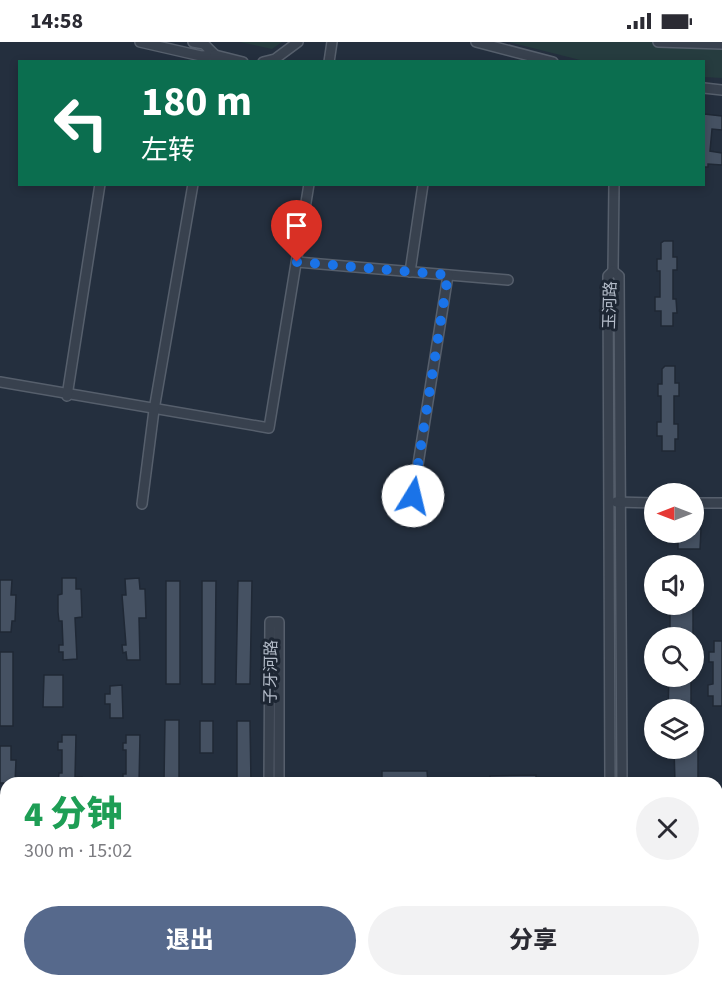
<!DOCTYPE html>
<html lang="zh">
<head>
<meta charset="utf-8">
<style>
	body { margin:0; font-family:"Source Sans 3","Noto Sans SC",sans-serif; background:#f2f2f3; color:#2b2b33; height:100vh; display:flex; flex-direction:column; font-size:22px; white-space:nowrap }
	* { box-sizing:border-box; margin:0 }
	p { font-size:20px; color:#7c7c81 }
	.icon { flex:none; width:33px; height:33px; fill:none; stroke:currentColor; stroke-width:2; stroke-linecap:round; stroke-linejoin:round }
	.map { position:relative; flex:1; overflow:hidden }
	.side { position:absolute; left:0px; top:735px; width:723px; height:210px; display:flex; flex-direction:column; background:#fff; border-radius:18px 18px 0 0; box-shadow:0 3px 9px #0003 }
	.side>* { flex:none }
	.guide { position:absolute; left:18px; top:18px; width:687px; height:126px; border-radius:0px; box-shadow:0 3px 9px #0003; background:#0b6e4f; color:#fff; overflow:hidden }
	.needle { width:39px; rotate:270deg }
	.buttons { position:absolute; left:644px; top:441px; display:grid; gap:12px }
	.buttons a { display:grid; place-items:center; width:60px; height:60px; border-radius:50%; background:#fff; box-shadow:0 3px 9px #0003; font-size:30px }
	.pin { position:absolute; display:grid; place-items:center; width:51px; height:51px; color:#fff; margin:-62px -26px; border-radius:50% 50% 50% 0; rotate:-45deg; box-shadow:0 0 6px #0007 }
	.pin .icon { rotate:45deg }
	.me { position:absolute; width:66px; margin:-33px; rotate:9deg; stroke-linejoin:round; filter:drop-shadow(0 0 4px #0008) }
	.turn { display:flex; align-items:center; gap:21px; height:126px; padding:0 24px; font-size:27px }
	.turn .icon { width:78px; height:78px; stroke-width:2.5 }
	.turn b { display:block; font-size:42px; line-height:51px }
	.round { display:grid; place-items:center; flex:none; width:63px; height:63px; border-radius:32px; background:#f2f2f3 }
	.headline { display:flex; align-items:center; justify-content:space-between; height:102px; padding:0 24px }
	h1 { font-size:36px; font-weight:800; line-height:45px; color:#1e9e55 }
	.primary-button { display:flex; gap:12px; margin-top:auto; padding:12px 24px }
	.primary-button a { flex:1; height:69px; border-radius:36px; background:#56698c; color:#fff; font-size:24px; font-weight:800; line-height:69px; text-align:center }
	.primary-button a+a { background:#f2f2f3; color:#2b2b33 }
	.status { display:flex; justify-content:space-between; align-items:center; height:42px; padding:0 30px; background:#fff; direction:ltr }
	.status svg { height:16px; fill:currentColor }
	.map>svg:first-child { display:block }
</style>
</head>
<body>
<div class="status"><b>14:58</b><svg viewBox="0 0 49 12"><path d="M0 12V9h3v3zM5 12V6h3v6zM10 12V3h3v9zM15 12V0h3v12zM26 1h20v11H26zM47 4h2v5h-2z"/></svg></div>
<div class="map">
<svg width="722" height="945" viewBox="0 0 722 945">
	<rect width="100%" height="100%" fill="#242f3e"/>
	<g fill="#263c3f">
		<path d="M240,0H282L272,7Z"/>
		<path d="M509,0H722V36L704,35V20L584,19Z"/>
	</g>
	<g fill="#455162" stroke="#1f2835" stroke-width="1.5">
		<path d="M704,72L722,74V88L712,87L710,109L722,111V123L708,122V125H704Z"/>
		<path d="M664,199H673V215H677V228H673V257H676L677,271H673V284H661V269H655V255H660V229H657V217H661V201Z"/>
		<path d="M665,324H675V341H679V354H674V382H678V397H675V409H662V394H657V380H661V354H658V342H662V327Z"/>
		<path d="M693,487H701L700,507H678V490H693Z"/>
		<path d="M62,536H76V547H81L82,575L75,576L77,617L63,618V610H59V603H63L62,579H59L58,570V553L62,552Z"/>
		<path d="M139,536L140,547H145L146,576H139L140,618H127L126,610L123,611L122,603H126L122,553H126L125,537Z"/>
		<path d="M0,538H12L11,553H16L15,579H12L11,590H0Z"/>
		<rect x="166" y="539" width="14" height="103"/>
		<path d="M202,539H216L215,642H202Z"/>
		<path d="M238,539H252L250,642H236Z"/>
		<rect x="670" y="562" width="23" height="34"/>
		<path d="M714,599H722V664H713V654H708V643L713,642V620H709V610H714Z"/>
		<rect x="0" y="610" width="13" height="74"/>
		<path d="M44,633H63V665H43Z"/>
		<path d="M669,634H691V668H668Z"/>
		<path d="M122,643L123,676H110V662H105V652H110V644Z"/>
		<path d="M165,678H179V741H164Z"/>
		<rect x="200" y="679" width="13" height="32"/>
		<path d="M237,679H250L251,741H237Z"/>
		<path d="M62,693H76L75,735H82V741H58L59,731H62V708H58V700H62Z"/>
		<path d="M126,693H140L139,741H123V732H126V708H123V701H126Z"/>
		<path d="M0,704H11V718H16L15,741H0Z"/>
		<path d="M674,706H698V741H675Z"/>
		<path d="M382,729H427L428,741H382Z"/>
		<path d="M536,733V741H490V734Z"/>
	</g>
	<g fill="none" stroke-linecap="round" stroke-linejoin="round">
		<g stroke="#565f6c" stroke-width="12">
			<g id="minor">
				<path d="M140,0L201,14L215,13L204,2L193,0"/>
				<path d="M476,0L553,20"/>
				<path d="M658,0L722,2"/>
				<path d="M215,17V13L243,20"/>
				<path d="M263,20L275,17L298,0"/>
				<path d="M329,20L332,0"/>
				<path d="M704,46L722,48"/>
				<path d="M297,220L508,238"/>
				<path d="M613,229L619,234L622,741"/>
				<path d="M613,229L614,142"/>
				<path d="M410,230L423,142"/>
				<path d="M0,340L269,386L309,142"/>
				<path d="M67,354L100,142"/>
				<path d="M413,454L448,233"/>
				<path d="M616,460L654,461"/>
				<path d="M693,461H722"/>
				<path d="M142,462L154,368L193,142"/>
				<path d="M269,741L270,580H279V741"/>
				<path d="M610,741L608,234L613,229"/>
				<path d="M0,804L6,806"/>
				<path d="M717,809H722"/>
				<path d="M717,821H722"/>
				<path d="M0,823L6,820"/>
				<path d="M275,939L276,945"/>
				<path d="M286,939V945"/>
				<path d="M617,939V945"/>
				<path d="M627,939V945"/>
			</g>
		</g>
		<use href="#minor" stroke="#38414e" stroke-width="9"/>
	</g>
	<g fill="none" stroke-linecap="round" stroke-linejoin="round">
		<path stroke="#1a73e8" stroke-width="10" stroke-dasharray="0 18" d="M297,220L448,233L413,454"/>
	</g>
	<g text-anchor="middle" stroke-width="6" stroke-linejoin="round" paint-order="stroke">
		<g font-size="16" fill="#b4bcc9" stroke="#1d2633">
			<text transform="translate(609 263) rotate(-88)" y="6">玉河路</text>
			<text transform="translate(270 630) rotate(-89)" y="6">子牙河路</text>
		</g>
	</g>
</svg>
<div class="buttons">
<a><svg class="needle" viewBox="-14 -14 28 28"><path d="M0-13l5 13h-10z" fill="#e53935"/><path d="M0 13l5-13h-10z" fill="#7c7c81"/></svg></a>
<a><svg class="icon" aria-label="sound" viewBox="0 0 24 24"><path d="M4 9h4l5-4v14l-5-4H4zM17 9q2 3 0 6"/></svg></a>
<a><svg class="icon" aria-label="search" viewBox="0 0 24 24"><circle cx="10" cy="10" r="6"/><path d="M15 15l6 6"/></svg></a>
<a><svg class="icon" aria-label="layers" viewBox="0 0 24 24"><path d="M12 4l9 5-9 5-9-5zM3 14l9 5 9-5"/></svg></a>
</div>
<div class="pin" style="left:297px;top:220px;background:#d93025"><svg class="icon" aria-label="arrive" viewBox="0 0 24 24"><path d="M6 21V4h12l-3 4 3 4H6"/></svg></div>
<svg class="me" style="left:413px;top:454px" viewBox="-20 -20 40 40"><circle r="19" fill="#fff"/><path d="M0-13L10 11 0 6-10 11z" fill="#1a73e8"/></svg>
<div class="guide">
<div class="turn"><svg class="icon" aria-label="left" viewBox="0 0 24 24"><path d="M17 20v-9H6M10 6l-5 5 5 5"/></svg><div><b>180 m</b>左转</div></div>
</div>
<section class="side">
<div class="headline"><div><h1>4 分钟</h1><p>300 m · 15:02</p></div><a class="round"><svg class="icon" aria-label="close" viewBox="0 0 24 24"><path d="M6 6l12 12M18 6L6 18"/></svg></a></div>
<div class="primary-button"><a>退出</a><a>分享</a></div>
</section>
</div>
</body>
</html>
